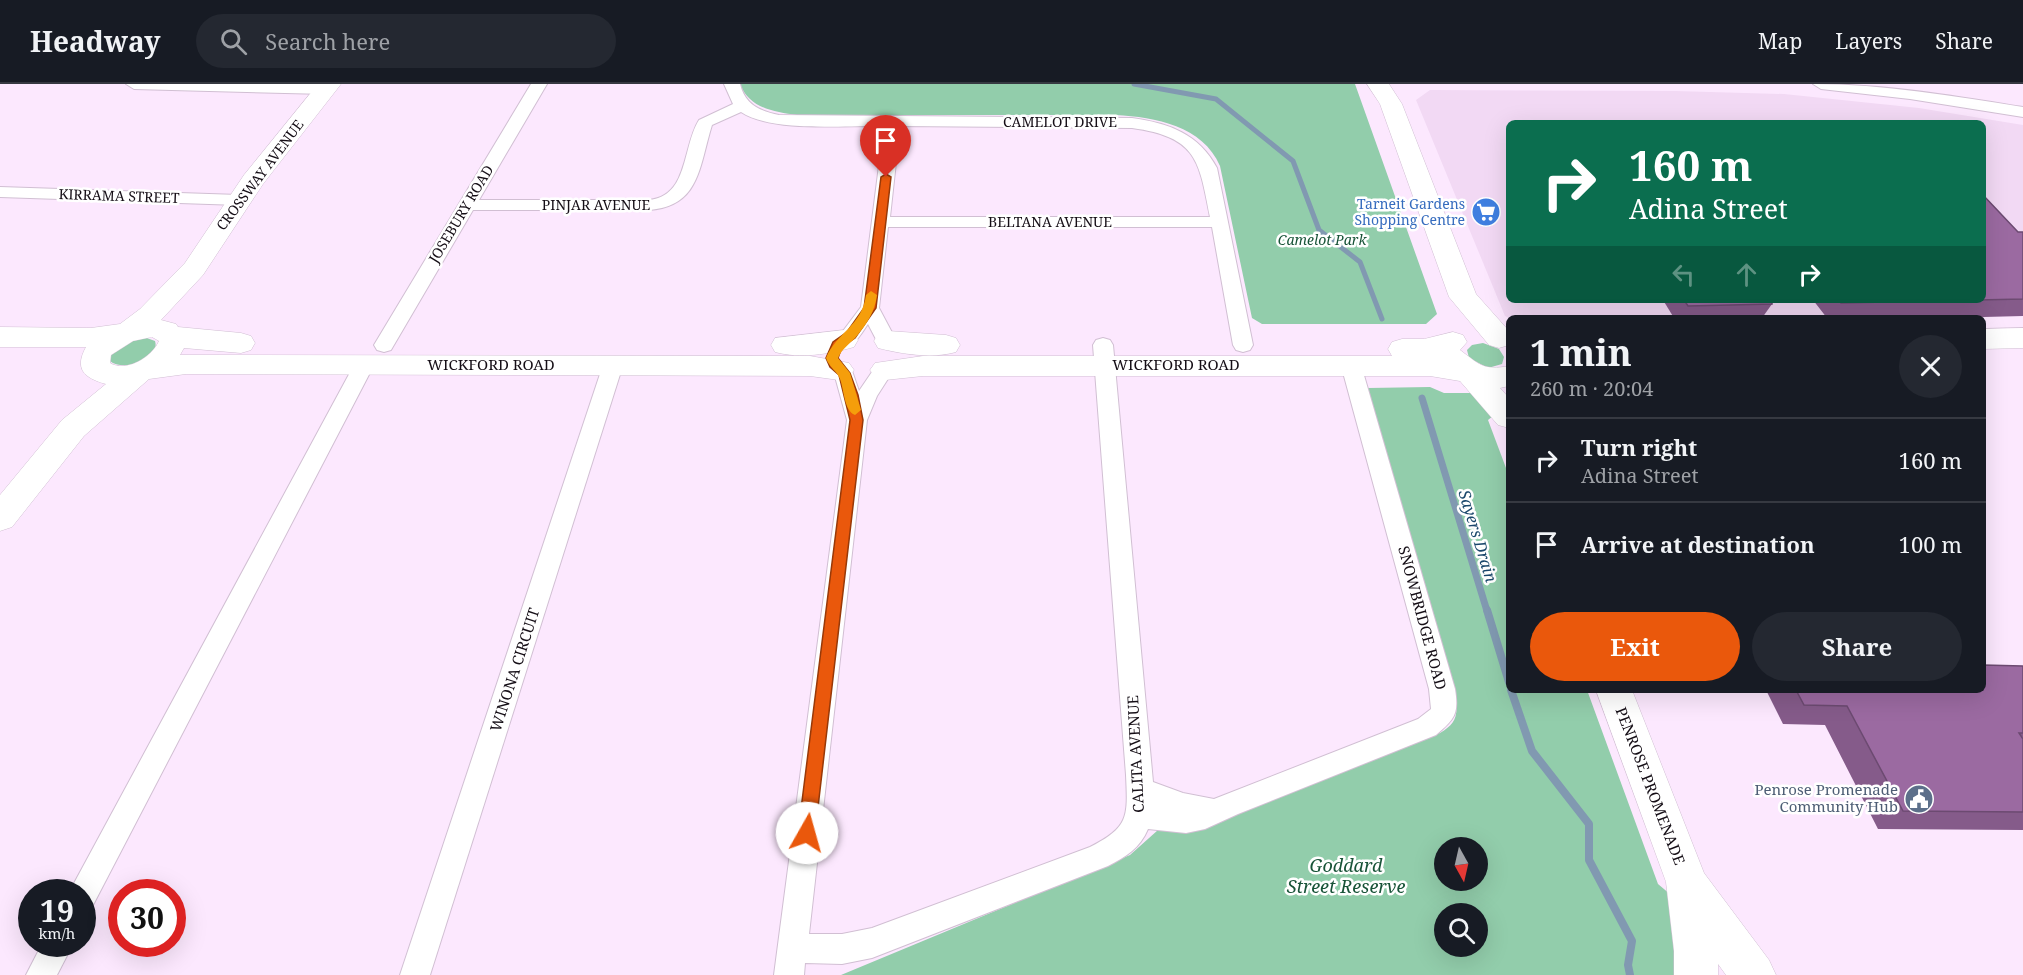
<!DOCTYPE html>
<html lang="en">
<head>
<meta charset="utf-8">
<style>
	body { margin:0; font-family:"Noto Serif",serif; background:#242831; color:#f1f3f6; height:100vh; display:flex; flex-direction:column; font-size:22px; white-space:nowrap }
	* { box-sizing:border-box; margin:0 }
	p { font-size:20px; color:#9ea1a6 }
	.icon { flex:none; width:33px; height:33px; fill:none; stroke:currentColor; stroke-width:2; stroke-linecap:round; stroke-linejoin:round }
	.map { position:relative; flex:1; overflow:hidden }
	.side { position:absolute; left:1506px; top:231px; width:480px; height:378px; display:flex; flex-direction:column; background:#171b24; border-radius:9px; box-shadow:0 6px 24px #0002 }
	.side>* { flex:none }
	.hud { position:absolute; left:1506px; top:36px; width:480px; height:183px; border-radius:9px; box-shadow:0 6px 24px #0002; background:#0b6e4f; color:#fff; overflow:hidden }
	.needle { width:39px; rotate:172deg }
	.tools { position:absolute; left:1434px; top:753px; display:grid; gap:12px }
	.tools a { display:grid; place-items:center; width:54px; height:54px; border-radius:50%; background:#171b24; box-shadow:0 6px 24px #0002; font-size:30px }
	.speed { position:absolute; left:18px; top:795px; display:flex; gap:12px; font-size:30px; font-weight:700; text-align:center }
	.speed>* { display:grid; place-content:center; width:78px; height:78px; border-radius:50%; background:#171b24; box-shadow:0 6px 24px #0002; line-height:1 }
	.speed small { font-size:15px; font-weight:400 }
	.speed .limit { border:9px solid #d22; background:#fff; color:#111 }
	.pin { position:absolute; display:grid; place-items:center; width:51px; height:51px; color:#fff; margin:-62px -26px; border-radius:50% 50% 50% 0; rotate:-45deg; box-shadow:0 0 6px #0007 }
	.pin .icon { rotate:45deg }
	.me { position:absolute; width:66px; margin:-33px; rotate:7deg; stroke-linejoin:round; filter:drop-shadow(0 0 4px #0008) }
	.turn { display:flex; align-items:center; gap:21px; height:126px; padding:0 24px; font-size:27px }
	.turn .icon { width:78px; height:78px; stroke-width:2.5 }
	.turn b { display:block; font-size:42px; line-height:51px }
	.lanes { display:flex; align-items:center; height:57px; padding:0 24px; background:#0003; justify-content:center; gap:30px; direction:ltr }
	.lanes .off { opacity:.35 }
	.round { display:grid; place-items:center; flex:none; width:63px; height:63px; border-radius:32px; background:#242831 }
	.overview { display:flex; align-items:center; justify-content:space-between; height:102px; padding:0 24px }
	h1 { font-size:36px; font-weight:700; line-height:45px }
	.cta { display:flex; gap:12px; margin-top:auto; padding:12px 24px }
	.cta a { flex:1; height:69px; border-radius:36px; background:#ea580c; color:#fff; font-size:24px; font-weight:700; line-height:69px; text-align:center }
	.cta a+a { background:#242831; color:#f1f3f6 }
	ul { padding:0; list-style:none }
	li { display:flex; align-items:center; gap:18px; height:84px; padding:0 24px; border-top:2px solid #363941 }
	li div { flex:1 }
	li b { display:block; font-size:22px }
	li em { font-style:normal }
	header { display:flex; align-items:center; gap:36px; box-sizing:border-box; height:84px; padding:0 30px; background:#171b24; border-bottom:2px solid #363941 }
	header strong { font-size:28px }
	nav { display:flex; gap:33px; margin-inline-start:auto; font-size:21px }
	.search { width:420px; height:54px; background:#242831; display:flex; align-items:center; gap:15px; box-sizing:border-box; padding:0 21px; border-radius:33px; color:#9ea1a6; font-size:22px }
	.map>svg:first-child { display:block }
</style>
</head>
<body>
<header>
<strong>Headway</strong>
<div class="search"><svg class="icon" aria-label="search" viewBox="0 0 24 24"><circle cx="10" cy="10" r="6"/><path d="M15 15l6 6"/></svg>Search here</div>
<nav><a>Map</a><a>Layers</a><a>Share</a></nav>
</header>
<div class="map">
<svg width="2023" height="891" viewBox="0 0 2023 891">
	<rect width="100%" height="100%" fill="#fce8fe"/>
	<path fill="#f2d9f4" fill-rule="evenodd" d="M1430,6L1675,7L1784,10L1919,24L2023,41V232L1509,234L1505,232L1416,16ZM1509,39H1983V216H1509Z"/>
	<g fill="#92cdab" fill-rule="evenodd">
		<path d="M740,0H1355L1437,230L1426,240H1262L1252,234L1220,82C1203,42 1155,33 1116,31H797C774,28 749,24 740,0Z"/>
		<path d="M144,253L155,257C161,276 123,288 110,277V272L122,259Z"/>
		<path d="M1483,259L1499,265L1504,273L1502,280L1488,284L1469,274L1467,266L1472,261Z"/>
		<path d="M1430,303L1444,309H1482L1493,332L1488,336L1509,392V606H1587L1658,800L1671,811L1678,891H841L1130,771L1158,746L1208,741L1440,649C1454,641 1458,634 1456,617L1368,304ZM1444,764H1478V796H1444ZM1444,830H1478V862H1444Z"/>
	</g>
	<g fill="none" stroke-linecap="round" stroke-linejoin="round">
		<path stroke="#8199b1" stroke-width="5" d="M1134,0L1216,15L1293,77L1319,146L1360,178L1382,235"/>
		<path stroke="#8199b1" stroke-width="7" d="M1422,314L1487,527"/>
		<g stroke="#8199b1" stroke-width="8">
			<path d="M1487,526L1509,598"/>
			<path d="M1511,606L1532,667L1589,740V776L1632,857L1628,881L1630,891"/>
		</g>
		<g stroke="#d1bfd3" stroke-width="2">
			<g id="street">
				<path d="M126,0H326L334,5L326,10L134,5Z"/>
				<path d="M531,0H547L479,116H649C689,112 682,63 699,36L733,20L724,0H740C745,20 759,27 779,31L1132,34C1169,39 1199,50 1217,84L1253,261L1250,266L1243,268L1236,266L1233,261L1212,143H888L879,224L896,256L893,261L886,263L879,261L868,240C860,251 855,264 840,260L837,255L861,223L884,42C845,41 773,49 741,28L712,41C699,83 700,122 649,126H473L391,266L384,268L377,266L374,261ZM900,42L1132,44C1197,53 1199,76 1210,133H890Z"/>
				<path d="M1813,0C1884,0 1953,12 2023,23V33L1910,15L1821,5Z"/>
				<path d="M0,103L239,111L245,112L248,116L245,120L239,121L0,113Z"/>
				<path d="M1103,254L1110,256L1113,261L1153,698L1183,709L1214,715L1418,635L1431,625L1429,605L1341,281L1344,276L1351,274L1358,276L1361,281L1455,605C1459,630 1455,635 1436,651L1238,730L1205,745L1186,749L1148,745C1140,764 1126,773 1108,782L872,874L842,880L805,879L804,891H774L847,336L834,289L837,284L844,282L851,284L859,307L876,282L883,280L890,282L893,287L877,312L867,336L809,850H842L872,844L1090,763C1129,743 1128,733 1126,691L1093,261L1096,256Z"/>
				<path d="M364,274L371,276L374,281L92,823L82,827V808H70L72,803L354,281L357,276Z"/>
				<path d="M613,274L620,276L623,281L430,891H400L603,281L606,276Z"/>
				<path d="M42,860H73L57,891H26Z"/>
			</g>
		</g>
		<g stroke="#d1bfd3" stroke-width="1">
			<g id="secondary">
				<path d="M318,0H341L263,100L203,191L161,236L176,240L178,243L241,249L251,252L255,259L251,266L241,269L184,264L180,271L810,272L849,279L854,286L849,293L839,296L810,292L186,290L149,295L84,352L12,443L0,447V411L62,336L106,300C84,294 74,285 86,263H0V243L91,244L120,240L140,225L185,179L244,91ZM152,253L159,257C152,273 126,289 110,279L111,271L133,257Z"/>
				<path d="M1367,0H1389L1402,20L1476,210L1509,247V261L1499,264L1489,261L1449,213L1380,20Z"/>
				<path d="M2023,244V264L1983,265V245Z"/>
				<path d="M844,246L854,249L858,256L854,263C829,270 800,275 775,268L771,261L775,254Z"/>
				<path d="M888,247L946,251L956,254L960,261L956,268C932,275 902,270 878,264L874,257L878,250Z"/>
				<path d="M1453,248L1463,251L1467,258L1460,266C1479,280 1483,287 1509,282V302L1500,304L1509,314V344L1498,341L1460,297L1430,292H923L885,296L875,293L870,286L875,279L923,272H1392L1388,265L1392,258L1402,255H1424Z"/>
				<path d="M1596,606H1632L1704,789L1769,876L1776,891H1726L1718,880V891H1674V867L1666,798Z"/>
			</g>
		</g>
		<use href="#street" fill="#fff" fill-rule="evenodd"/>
		<use href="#secondary" fill="#fff" fill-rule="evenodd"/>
	</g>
	<g fill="#855b8a">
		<path d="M2018,148H2023V232L1944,234H1827L1813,216H1983Z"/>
		<path d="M1663,216H1772V220L1762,234H1674Z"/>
		<path d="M2023,582V746L1878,745L1825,641L1783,640L1766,606H1983Z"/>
	</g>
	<g fill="#9b6aa1" stroke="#6c4a71" stroke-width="1.5">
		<path d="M1983,111L2018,148H2023V215L1841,219L1839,216H1983Z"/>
		<path d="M1684,216H1772V220L1688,222Z"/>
		<path d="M1983,581L2023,582V649H2019L2023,655V728L1903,727L1847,622L1804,621L1796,606H1983Z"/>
	</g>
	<path fill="#ea580c" stroke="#983908" stroke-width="1.5" d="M886,90L891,93L876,224L855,254L842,263L838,274L850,289L858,311L863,336L815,749L812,755L807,757L801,755L798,749L850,336L839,291L830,283L826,274L833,258L847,248L864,224L881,93Z"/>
	<path fill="#f59e0b" d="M871,207L877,211C875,227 867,240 856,253C849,261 843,263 838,274L850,289L861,326L855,331C844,327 844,305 840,295C837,287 829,283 826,274C837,248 862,242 866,211Z"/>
	<defs>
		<g id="supermarket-disc" transform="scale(1.5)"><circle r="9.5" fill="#3f7fe0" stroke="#fff"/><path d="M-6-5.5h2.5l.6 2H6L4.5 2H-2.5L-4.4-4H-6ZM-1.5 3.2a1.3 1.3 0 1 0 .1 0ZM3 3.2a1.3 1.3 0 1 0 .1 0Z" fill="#fff"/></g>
		<g id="civic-disc" transform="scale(1.5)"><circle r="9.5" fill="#5c6f8a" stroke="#fff"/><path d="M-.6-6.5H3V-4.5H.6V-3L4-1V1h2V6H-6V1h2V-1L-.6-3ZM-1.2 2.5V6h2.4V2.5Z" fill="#fff"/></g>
	</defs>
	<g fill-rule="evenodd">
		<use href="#supermarket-disc" x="1486" y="128"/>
		<use href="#civic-disc" x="1919" y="715"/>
	</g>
	<g text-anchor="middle" stroke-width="5" stroke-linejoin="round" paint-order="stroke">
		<g font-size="14" fill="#150e16" stroke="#fff">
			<text x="1060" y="43">CAMELOT DRIVE</text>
			<text transform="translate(260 91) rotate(-53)" y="5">CROSSWAY AVENUE</text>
			<text transform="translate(119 112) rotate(2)" y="5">KIRRAMA STREET</text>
			<text x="596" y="126">PINJAR AVENUE</text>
			<text transform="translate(461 130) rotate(-59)" y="5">JOSEBURY ROAD</text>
			<text x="1050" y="143">BELTANA AVENUE</text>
		</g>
		<g font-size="14" fill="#366cbe" stroke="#fff" text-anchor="end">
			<text x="1465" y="125">Tarneit Gardens<tspan x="1465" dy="16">Shopping Centre</tspan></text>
		</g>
		<g font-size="14" font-style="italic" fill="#175337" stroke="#fff">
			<text x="1322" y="161">Camelot Park</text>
		</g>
		<g font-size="15" fill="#150e16" stroke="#fff">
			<text x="491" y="286">WICKFORD ROAD</text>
			<text x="1176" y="286">WICKFORD ROAD</text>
			<text transform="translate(1422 534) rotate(75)" y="5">SNOWBRIDGE ROAD</text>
			<text transform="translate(515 586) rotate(-72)" y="5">WINONA CIRCUIT</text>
			<text transform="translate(1136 670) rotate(-93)" y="5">CALITA AVENUE</text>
			<text transform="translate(1650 702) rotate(69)" y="5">PENROSE PROMENADE</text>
		</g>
		<g font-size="15" fill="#4e5e75" stroke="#fff" text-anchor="end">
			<text x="1898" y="711">Penrose Promenade<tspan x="1898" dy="17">Community Hub</tspan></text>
		</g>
		<g font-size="16" font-style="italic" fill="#1a476b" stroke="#fff">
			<text transform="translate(1478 452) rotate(73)" y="6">Sayers Drain</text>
		</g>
		<g font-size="18" font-style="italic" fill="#175337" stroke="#fff">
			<text x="1346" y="788">Goddard<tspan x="1346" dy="21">Street Reserve</tspan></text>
		</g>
	</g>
</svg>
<div class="tools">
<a><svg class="needle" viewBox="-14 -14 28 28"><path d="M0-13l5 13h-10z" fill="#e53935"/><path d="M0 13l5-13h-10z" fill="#9ea1a6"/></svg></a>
<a><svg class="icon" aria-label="search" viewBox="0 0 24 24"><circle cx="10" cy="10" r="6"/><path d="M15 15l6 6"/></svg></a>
</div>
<div class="speed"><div>19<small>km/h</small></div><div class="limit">30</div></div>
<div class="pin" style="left:886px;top:93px;background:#d93025"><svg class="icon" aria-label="arrive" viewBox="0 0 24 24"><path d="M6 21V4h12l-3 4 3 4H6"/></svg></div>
<svg class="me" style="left:807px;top:749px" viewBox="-20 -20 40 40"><circle r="19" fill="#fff"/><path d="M0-13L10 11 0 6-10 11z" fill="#ea580c"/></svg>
<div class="hud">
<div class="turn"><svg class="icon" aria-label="right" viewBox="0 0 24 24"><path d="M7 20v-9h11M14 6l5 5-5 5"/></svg><div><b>160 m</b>Adina Street</div></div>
<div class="lanes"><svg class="icon off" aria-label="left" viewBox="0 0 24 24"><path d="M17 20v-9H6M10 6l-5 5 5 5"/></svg><svg class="icon off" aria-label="ahead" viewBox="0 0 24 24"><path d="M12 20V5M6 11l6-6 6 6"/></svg><svg class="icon" aria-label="right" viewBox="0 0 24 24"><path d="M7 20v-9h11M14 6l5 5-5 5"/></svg></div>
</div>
<section class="side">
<div class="overview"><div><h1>1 min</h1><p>260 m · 20:04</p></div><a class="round"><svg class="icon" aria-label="close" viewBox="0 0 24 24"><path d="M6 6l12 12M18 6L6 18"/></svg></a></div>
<ul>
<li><svg class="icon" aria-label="right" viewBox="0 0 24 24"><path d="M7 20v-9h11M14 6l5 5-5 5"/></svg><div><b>Turn right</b><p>Adina Street</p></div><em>160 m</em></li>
<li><svg class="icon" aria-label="arrive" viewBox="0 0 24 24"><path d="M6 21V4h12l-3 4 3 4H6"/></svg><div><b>Arrive at destination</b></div><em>100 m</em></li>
</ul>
<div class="cta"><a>Exit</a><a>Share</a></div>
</section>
</div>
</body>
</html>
